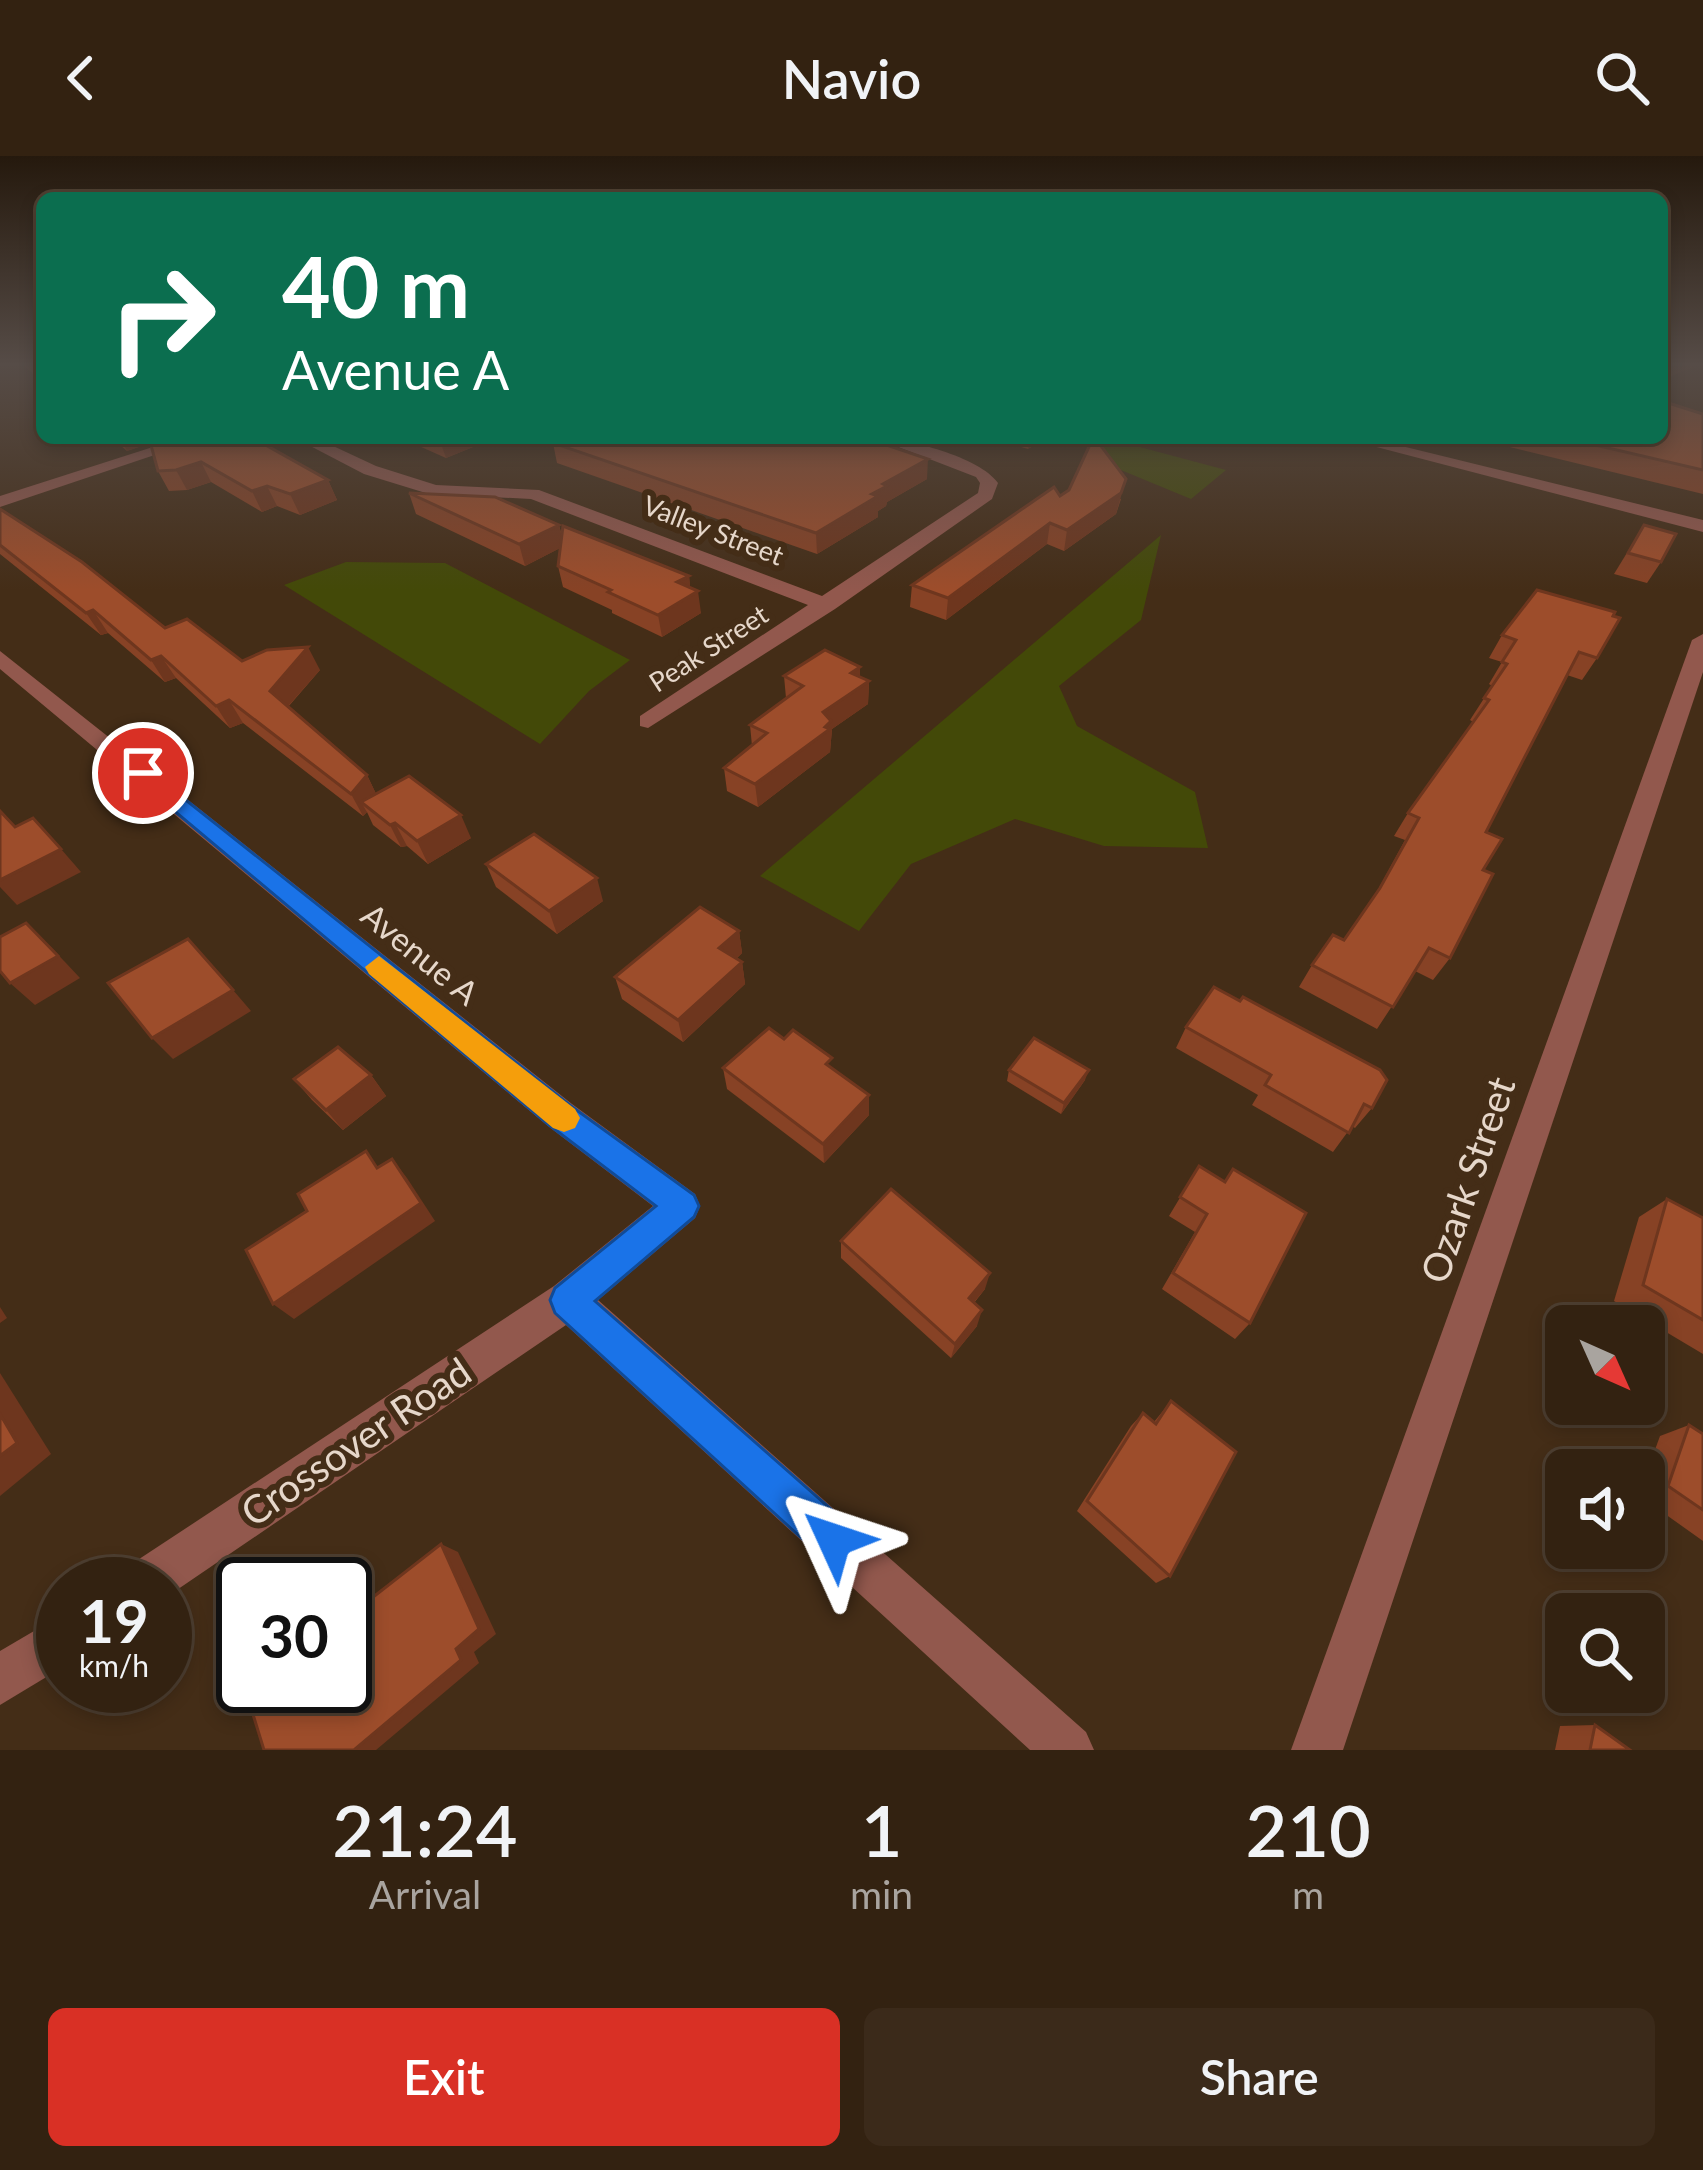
<!DOCTYPE html>
<html lang="en">
<head>
<meta charset="utf-8">
<style>
	body { margin:0; font-family:Lato,sans-serif; background:#3b2a1a; color:#f1f3f6; height:100vh; display:flex; flex-direction:column; font-size:45px; white-space:nowrap }
	* { box-sizing:border-box; margin:0 }
	p { font-size:39px; color:#a9a49f }
	.icon { flex:none; width:66px; height:66px; fill:none; stroke:currentColor; stroke-width:2; stroke-linecap:round; stroke-linejoin:round }
	.map { position:relative; height:1594px; overflow:hidden }
	.panel { display:flex; flex-direction:column; background:#321; flex:1 }
	.panel>* { flex:none }
	.banner { position:absolute; left:36px; top:36px; width:1632px; height:252px; border-radius:18px; box-shadow:0 6px 18px #0003,0 0 0 3px #4e3f31; background:#0b6e4f; color:#fff; overflow:hidden }
	.needle { width:78px; rotate:135deg }
	.controls { position:absolute; left:1545px; top:1149px; display:grid; gap:24px }
	.controls a { display:grid; place-items:center; width:120px; height:120px; border-radius:18px; background:#321; box-shadow:0 6px 18px #0003,0 0 0 3px #4e3f31; font-size:60px }
	.speed { position:absolute; left:36px; top:1401px; display:flex; gap:24px; font-size:60px; font-weight:700; text-align:center }
	.speed>* { display:grid; place-content:center; width:156px; height:156px; border-radius:50%; background:#321; box-shadow:0 6px 18px #0003,0 0 0 3px #4e3f31; line-height:1 }
	.speed small { font-size:30px; font-weight:400 }
	.speed .limit { border:6px solid #111; border-radius:18px; background:#fff; color:#111 }
	.pin { position:absolute; display:grid; place-items:center; width:102px; height:102px; color:#fff; margin:-51px; border:6px solid #fff; border-radius:50%; box-shadow:0 3px 12px #0007 }
	.me { position:absolute; width:132px; margin:-66px; rotate:312deg; stroke-linejoin:round; filter:drop-shadow(0 0 9px #0008) }
	.turn { display:flex; align-items:center; gap:42px; height:252px; padding:0 48px; font-size:54px }
	.turn .icon { width:156px; height:156px; stroke-width:2.5 }
	.turn b { display:block; font-size:84px; line-height:102px }
	.eta { display:flex; justify-content:space-evenly; align-items:center; height:204px; text-align:center }
	.eta b { font-size:72px; font-weight:600; line-height:84px }
	.action { display:flex; gap:24px; margin-top:auto; padding:24px 48px }
	.action a { flex:1; height:138px; border-radius:18px; background:#d93025; color:#fff; font-size:48px; font-weight:600; line-height:138px; text-align:center }
	.action a+a { background:#3b2a1a; color:#f1f3f6 }
	header { display:flex; justify-content:space-between; align-items:center; height:156px; padding:0 48px; background:#321; font-size:54px; font-weight:600 }
	.map>svg:first-child { display:block }
</style>
</head>
<body>
<header><svg class="icon" aria-label="back" viewBox="0 0 24 24"><path d="M15 5l-7 7 7 7"/></svg>Navio<svg class="icon" aria-label="search" viewBox="0 0 24 24"><circle cx="10" cy="10" r="6"/><path d="M15 15l6 6"/></svg></header>
<div class="map">
<svg width="1703" height="1594" viewBox="0 0 1703 1594">
	<rect width="100%" height="100%" fill="#442d17"/>
	<g fill="#434908">
		<path d="M1077,282H1106L1226,314L1191,343L1116,312Z"/>
		<path d="M1161,379L1141,464L1059,530L1077,570L1195,636L1208,692L1104,690L1015,663L911,708L859,775L760,720Z"/>
		<path d="M346,406L445,407L630,504L589,535L540,588L284,429Z"/>
	</g>
	<g fill="none" stroke-linecap="round" stroke-linejoin="round">
		<g fill="#92584d" fill-rule="evenodd">
			<path d="M181,282H205L0,351V340Z"/>
			<path d="M295,282H316L376,310L436,329L539,334L822,440L978,337L980,327L976,321L875,282C907,282 980,301 998,327L992,343L835,453L648,572L640,570V560L808,449L531,343L429,338L364,318Z"/>
			<path d="M1703,478V516L1343,1594H1291L1692,484Z"/>
			<path d="M0,495L572,948L695,1038L700,1050L695,1062L598,1144L1086,1576L1094,1594H1030L566,1169L165,1442V1428H120L127,1411L554,1130L653,1050L548,970L0,513Z"/>
			<path d="M63,1458V1511L0,1549V1495Z"/>
		</g>
		<path fill="#92584d" fill-rule="evenodd" d="M1342,282H1369L1703,364V376Z"/>
	</g>
	<g fill="#874225">
		<path d="M24,210H42V225Z"/>
		<path d="M1703,258V338L1473,282H1662Z"/>
		<path d="M112,282H253L328,324L337,344L300,359L277,350L262,356L211,326L187,334L169,335L158,315L150,287L127,295Z"/>
		<path d="M401,282H495L446,302Z"/>
		<path d="M990,282H1046L1028,293Z"/>
		<path d="M553,287L927,323L887,346L886,350L878,355V361L817,398L557,307Z"/>
		<path d="M409,337L559,369L562,380L689,420L690,432L701,457L662,481L612,457V454L563,431L558,410L560,392L525,410L416,358Z"/>
		<path d="M1060,340L1121,343L1116,358L1064,395L1047,388L946,464L910,451L912,429Z"/>
		<path d="M0,353L165,472L242,505L320,514L288,551L367,619L376,638L471,682L428,708L407,690L401,691L373,669L367,656L363,660L243,567L230,572L176,522L165,526L108,477L101,479L0,398Z"/>
		<path d="M1644,369L1661,406L1647,427L1614,418Z"/>
		<path d="M1537,434L1597,502L1582,524L1567,519L1486,676L1483,714L1450,802L1433,824L1415,815L1377,873L1299,831L1312,809L1344,784L1373,743L1405,684L1394,680L1408,657L1473,566L1470,564L1492,530L1489,528L1502,506L1489,502L1502,479Z"/>
		<path d="M784,520L860,521L869,525L868,548L832,573L830,596L758,651L727,635L724,612L752,590L750,569L786,542Z"/>
		<path d="M486,708L603,745L557,778L496,731Z"/>
		<path d="M739,775L742,797L736,803L742,806L745,828L683,886L622,843L615,821Z"/>
		<path d="M1186,871L1372,952L1355,972L1352,970L1333,996L1252,949L1258,939L1176,892Z"/>
		<path d="M784,883L833,913L869,959L824,1007L727,933L723,912Z"/>
		<path d="M1009,914L1085,924L1061,958L1007,925Z"/>
		<path d="M371,919L386,940L343,974L312,944L294,923Z"/>
		<path d="M1199,1010L1250,1167L1235,1183L1162,1133L1195,1076L1169,1060Z"/>
		<path d="M1667,1043L1703,1062V1198L1614,1145L1639,1061Z"/>
		<path d="M841,1085L985,1133L974,1147L977,1170L951,1202L841,1102Z"/>
		<path d="M1171,1245L1170,1420L1156,1427L1077,1355L1131,1270L1143,1257L1154,1266Z"/>
		<path d="M1689,1269L1703,1278V1385L1644,1343V1324L1660,1280Z"/>
		<path d="M1595,1569L1630,1594H1555L1560,1570Z"/>
	</g>
	<g fill="#6e361e">
		<path d="M1692,210L1691,212L1662,224V211Z"/>
		<path d="M120,282H166L127,295Z"/>
		<path d="M439,282H495L446,302Z"/>
		<path d="M1030,282H1046L1028,293Z"/>
		<path d="M928,303L927,323L887,346L886,350L878,355V361L817,398L816,377L883,328Z"/>
		<path d="M201,306L211,326L187,334L176,314Z"/>
		<path d="M1126,323L1116,358L1064,395L1067,374Z"/>
		<path d="M328,324L337,344L300,359L290,338Z"/>
		<path d="M267,330L277,350L262,356L252,335Z"/>
		<path d="M1050,367L1047,388L946,464L948,442Z"/>
		<path d="M559,369L564,390L525,410L519,388Z"/>
		<path d="M689,420L691,439L698,435L701,457L662,481L658,459L677,426Z"/>
		<path d="M93,454L108,477L101,479L86,457Z"/>
		<path d="M308,491L320,514L282,557L270,535Z"/>
		<path d="M161,500L176,522L165,526L151,504Z"/>
		<path d="M860,511V531L869,525L868,548L832,573L830,596L758,651L755,628L823,556L851,517Z"/>
		<path d="M229,544L243,567L230,572L216,550Z"/>
		<path d="M367,619L378,642L361,646L367,656L363,660L351,638Z"/>
		<path d="M461,659L471,682L428,708L417,685Z"/>
		<path d="M395,667L407,690L401,691L390,669Z"/>
		<path d="M61,693L81,716L17,749L0,731V724Z"/>
		<path d="M597,722L603,745L557,778L549,755Z"/>
		<path d="M739,775L742,797L723,814L719,792Z"/>
		<path d="M49,789L80,822L35,849L10,827Z"/>
		<path d="M742,806L745,828L683,886L678,864Z"/>
		<path d="M233,834L251,855L173,903L152,882Z"/>
		<path d="M1089,914L1085,924L1061,958L1064,947Z"/>
		<path d="M371,919L386,940L343,974L326,954Z"/>
		<path d="M869,939V959L824,1007L823,988Z"/>
		<path d="M392,1003L407,1022L435,1065L294,1163L273,1148Z"/>
		<path d="M990,1117L985,1133L964,1158L969,1142Z"/>
		<path d="M0,1151L7,1162L0,1167Z"/>
		<path d="M982,1154L977,1170L951,1202L955,1188Z"/>
		<path d="M0,1217L51,1298L0,1340Z"/>
		<path d="M441,1388L458,1396L496,1478L474,1496L479,1507L376,1594H354L456,1493Z"/>
	</g>
	<g fill="#9d4d2b" stroke="#6e361e" stroke-width="3">
		<path d="M1662,245L1703,258V314L1565,282H1662Z"/>
		<path d="M149,282H253L328,324L290,338L267,330L252,335L201,306L176,314L158,315Z"/>
		<path d="M566,282H866L928,303L883,328L887,330L872,338L878,340L816,377L553,287Z"/>
		<path d="M1093,282H1095L1126,323L1121,337L1067,374L1050,367L948,442L912,429L1054,331L1060,340L1069,334Z"/>
		<path d="M409,337L495,341L559,369L519,388Z"/>
		<path d="M0,353L82,406L165,472L187,463L242,505L267,494L308,491L270,535L367,619L351,638L229,544L216,550L161,500L151,504L93,454L86,457L0,389Z"/>
		<path d="M1644,369L1676,378L1661,406L1628,397Z"/>
		<path d="M563,370L689,420L677,426L698,435L658,459L608,436L611,434L558,410Z"/>
		<path d="M1537,434L1615,456L1613,460L1620,462L1597,502L1579,496L1486,676L1502,683L1483,714L1493,718L1450,802L1429,792L1393,851L1312,809L1333,779L1344,784L1380,732L1419,662L1408,657L1489,544L1484,542L1507,508L1502,506L1516,484L1502,479Z"/>
		<path d="M825,494L860,511L851,517L869,525L823,556L831,565L825,571L830,573L755,628L724,612L767,577L750,569L803,530L784,520Z"/>
		<path d="M409,620L461,659L417,685L395,667L390,669L361,646Z"/>
		<path d="M0,655L15,671L33,662L61,693L0,724Z"/>
		<path d="M534,678L597,722L549,755L486,708Z"/>
		<path d="M700,751L739,775L719,792L742,806L678,864L615,821Z"/>
		<path d="M26,767L58,800L10,827L0,815V781Z"/>
		<path d="M188,783L233,834L152,882L108,827Z"/>
		<path d="M1214,831L1240,845L1243,841L1380,914L1387,924L1372,952L1364,948L1349,977L1265,929L1271,919L1186,871Z"/>
		<path d="M769,872L784,883L793,874L832,902L826,908L869,939L823,988L723,912Z"/>
		<path d="M1034,882L1089,914L1064,947L1009,914Z"/>
		<path d="M338,891L371,919L326,954L294,923Z"/>
		<path d="M366,995L377,1012L392,1003L421,1047L273,1148L246,1094L307,1055L298,1038Z"/>
		<path d="M1199,1010L1225,1026L1233,1013L1306,1057L1250,1167L1173,1117L1207,1058L1180,1041Z"/>
		<path d="M891,1033L990,1117L969,1142L982,1154L955,1188L841,1085Z"/>
		<path d="M1667,1043L1703,1062V1164L1643,1129Z"/>
		<path d="M1171,1245L1236,1296L1170,1420L1087,1345L1143,1257L1156,1268Z"/>
		<path d="M0,1258L17,1287L0,1300Z"/>
		<path d="M1689,1269L1703,1278V1354L1668,1330Z"/>
		<path d="M441,1388L479,1473L456,1493L461,1504L354,1594H264L247,1539L259,1530H345V1463Z"/>
		<path d="M1595,1569L1630,1594H1590Z"/>
	</g>
	<linearGradient id="sky" x2="0" y2="1"><stop stop-color="#25190d"/><stop offset="0.48" stop-color="#564c47"/><stop offset="1" stop-color="#564c47" stop-opacity="0"/></linearGradient>
	<rect width="1703" height="434" fill="url(#sky)"/>
	<path fill="#1a73e8" stroke="#114b97" stroke-width="3" d="M143,610L571,950L694,1039L699,1050L694,1061L595,1145L849,1369L855,1384L849,1399L834,1405L820,1399L555,1157L550,1144L555,1132L656,1050L549,969L135,622V612Z"/>
	<path fill="#f59e0b" d="M379,800L575,953L580,962L575,972L564,976L553,972L369,818L365,811Z"/>
	<g text-anchor="middle" stroke-width="12" stroke-linejoin="round" paint-order="stroke">
		<g font-size="27" fill="#e6d7ca" stroke="#442d17">
			<text transform="translate(713 375) rotate(21)" y="9">Valley Street</text>
			<text transform="translate(709 493) rotate(-33)" y="9">Peak Street</text>
		</g>
		<g font-size="33" fill="#e6d7ca" stroke="#442d17">
			<text transform="translate(420 798) rotate(39)" y="12">Avenue A</text>
		</g>
		<g font-size="39" fill="#e6d7ca" stroke="#442d17">
			<text transform="translate(1468 1024) rotate(-71)" y="14">Ozark Street</text>
			<text transform="translate(356 1286) rotate(-34)" y="14">Crossover Road</text>
		</g>
	</g>
</svg>
<div class="controls">
<a><svg class="needle" viewBox="-14 -14 28 28"><path d="M0-13l5 13h-10z" fill="#e53935"/><path d="M0 13l5-13h-10z" fill="#a9a49f"/></svg></a>
<a><svg class="icon" aria-label="sound" viewBox="0 0 24 24"><path d="M4 9h4l5-4v14l-5-4H4zM17 9q2 3 0 6"/></svg></a>
<a><svg class="icon" aria-label="search" viewBox="0 0 24 24"><circle cx="10" cy="10" r="6"/><path d="M15 15l6 6"/></svg></a>
</div>
<div class="speed"><div>19<small>km/h</small></div><div class="limit">30</div></div>
<div class="pin" style="left:143px;top:617px;background:#d93025"><svg class="icon" aria-label="arrive" viewBox="0 0 24 24"><path d="M6 21V4h12l-3 4 3 4H6"/></svg></div>
<svg class="me" style="left:834px;top:1384px" viewBox="-20 -20 40 40"><path d="M0-17L14 15 0 8-14 15z" fill="#1a73e8" stroke="#fff" stroke-width="4"/></svg>
<div class="banner">
<div class="turn"><svg class="icon" aria-label="right" viewBox="0 0 24 24"><path d="M7 20v-9h11M14 6l5 5-5 5"/></svg><div><b>40 m</b>Avenue A</div></div>
</div>
</div>
<section class="panel">
<div class="eta">
<div><b>21:24</b><p>Arrival</p></div>
<div><b>1</b><p>min</p></div>
<div><b>210</b><p>m</p></div>
</div>
<div class="action"><a>Exit</a><a>Share</a></div>
</section>
</body>
</html>
